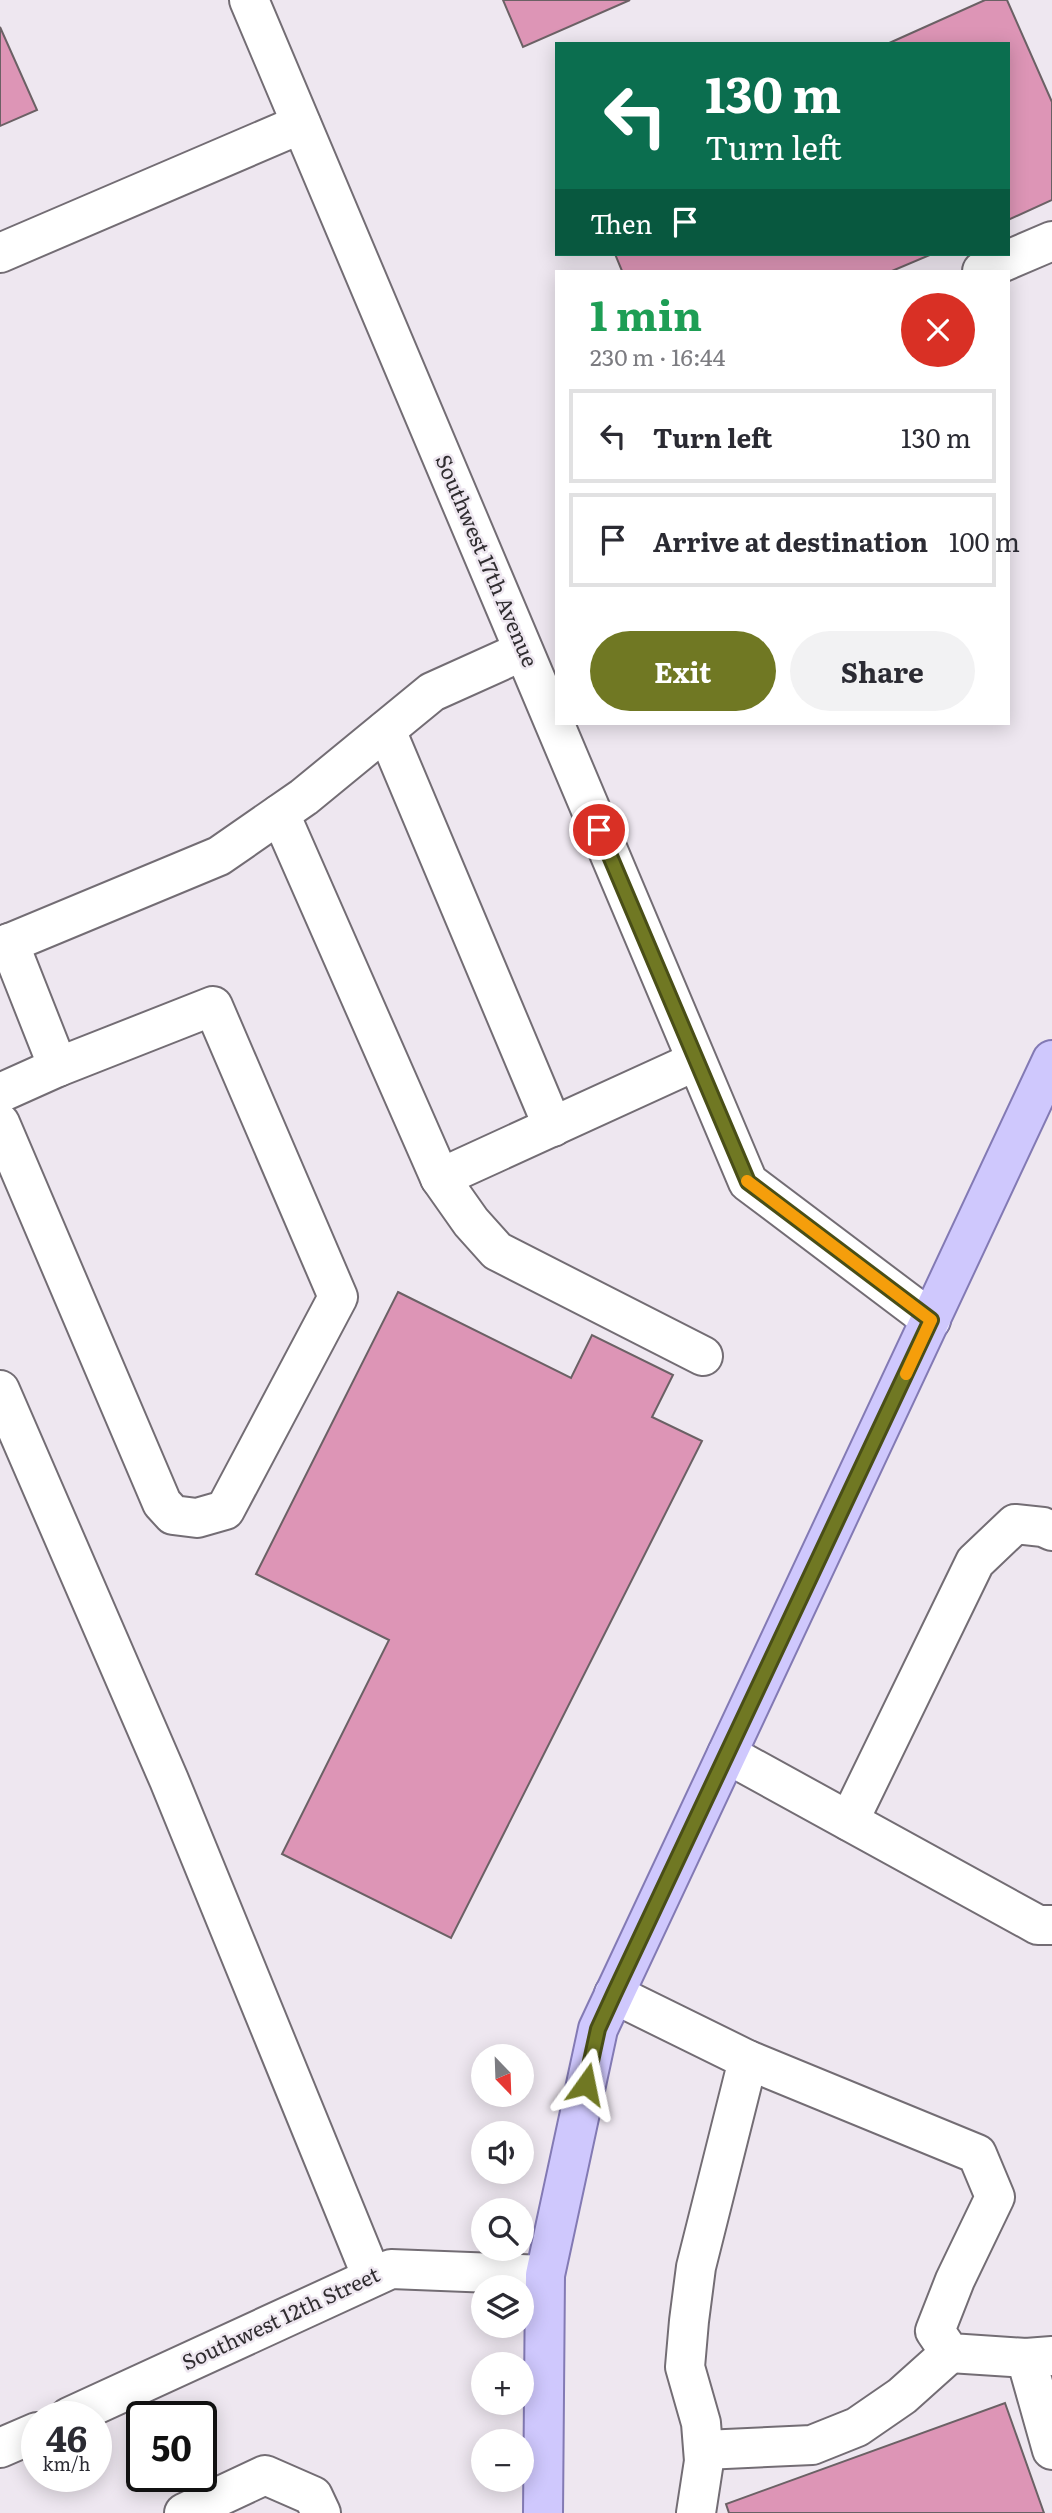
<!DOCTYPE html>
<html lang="en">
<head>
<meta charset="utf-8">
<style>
	body { margin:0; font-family:Literata,serif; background:#f2f2f3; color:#2b2b33; height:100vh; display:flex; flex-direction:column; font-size:26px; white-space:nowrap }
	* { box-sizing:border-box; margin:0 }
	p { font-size:23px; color:#7c7c81 }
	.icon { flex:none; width:38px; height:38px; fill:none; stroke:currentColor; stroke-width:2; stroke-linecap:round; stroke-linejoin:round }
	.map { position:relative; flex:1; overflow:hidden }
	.sheet { position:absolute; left:555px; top:270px; width:455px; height:455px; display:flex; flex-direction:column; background:#fff; border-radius:0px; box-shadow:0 4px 18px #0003 }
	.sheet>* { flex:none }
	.top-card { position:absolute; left:555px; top:42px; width:455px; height:214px; border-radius:0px; box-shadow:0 4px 18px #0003; background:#0b6e4f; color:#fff; overflow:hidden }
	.needle { width:46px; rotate:157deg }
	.fabs { position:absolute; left:471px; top:2044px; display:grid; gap:14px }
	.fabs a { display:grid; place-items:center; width:63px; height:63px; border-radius:50%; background:#fff; box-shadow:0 4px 18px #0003; font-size:35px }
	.speed { position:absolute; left:21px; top:2401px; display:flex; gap:14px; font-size:35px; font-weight:700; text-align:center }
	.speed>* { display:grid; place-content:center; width:91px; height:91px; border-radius:50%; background:#fff; box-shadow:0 4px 18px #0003; line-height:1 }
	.speed small { font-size:18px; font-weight:400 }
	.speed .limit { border:4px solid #111; border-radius:10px; background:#fff; color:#111 }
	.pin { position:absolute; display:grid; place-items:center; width:60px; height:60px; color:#fff; margin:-30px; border:4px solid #fff; border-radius:50%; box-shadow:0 2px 7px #0007 }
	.me { position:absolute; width:77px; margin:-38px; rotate:12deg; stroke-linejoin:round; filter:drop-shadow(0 0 5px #0008) }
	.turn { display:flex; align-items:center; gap:24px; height:147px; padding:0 35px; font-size:32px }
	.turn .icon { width:91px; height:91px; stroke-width:2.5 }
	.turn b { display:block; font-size:49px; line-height:60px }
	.then { display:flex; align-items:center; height:66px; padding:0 35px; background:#0003; gap:14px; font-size:26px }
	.round { display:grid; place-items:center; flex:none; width:74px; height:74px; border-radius:37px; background:#f2f2f3 }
	.headline { display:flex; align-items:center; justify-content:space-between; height:119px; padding:0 35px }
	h1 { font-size:42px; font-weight:700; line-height:52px; color:#1e9e55 }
	.button { display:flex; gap:14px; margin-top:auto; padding:14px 35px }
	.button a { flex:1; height:80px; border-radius:42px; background:#707823; color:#fff; font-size:28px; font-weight:700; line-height:80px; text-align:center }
	.button a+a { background:#f2f2f3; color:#2b2b33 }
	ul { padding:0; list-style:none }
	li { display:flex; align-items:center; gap:21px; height:94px; margin:0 14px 10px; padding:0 21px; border:4px solid #e1e1e2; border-radius:0px }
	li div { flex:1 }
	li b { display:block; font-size:26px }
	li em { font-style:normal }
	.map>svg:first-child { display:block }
</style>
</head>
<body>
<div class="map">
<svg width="1052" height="2513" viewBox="0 0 1052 2513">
	<rect width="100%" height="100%" fill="#eee7f0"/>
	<g fill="#dd95b6" stroke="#6b6165" stroke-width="2">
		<path d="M503,0H630L523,47Z"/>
		<path d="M985,0H1007L1052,102V200L1008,220V44H887Z"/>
		<path d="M0,27L37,110L0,126Z"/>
		<path d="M615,254H932L892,271H622Z"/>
		<path d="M398,1292L571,1378L592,1335L673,1375L652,1417L702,1441L451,1938L282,1854L389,1640L256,1574Z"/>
		<path d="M1005,2403L1044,2513H729L726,2504Z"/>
	</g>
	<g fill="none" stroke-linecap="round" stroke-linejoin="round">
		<g stroke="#736d74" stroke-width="42">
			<g id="minor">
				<path d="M249,0L748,1182L931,1320"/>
				<path d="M0,253L301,124"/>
				<path d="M982,271L1052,241"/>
				<path d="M386,730L553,1127"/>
				<path d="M280,814L440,1178L696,1061"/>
				<path d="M9,943L58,1067"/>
				<path d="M0,947L219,856L304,797L432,692L523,651"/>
				<path d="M0,1093L58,1067L213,1006L338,1297L225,1510L197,1518L173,1515L162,1503L0,1123"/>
				<path d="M440,1178L471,1222L497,1251L703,1356"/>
				<path d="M0,1390L169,1780L372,2277"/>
				<path d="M727,1754L1038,1925H1052"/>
				<path d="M849,1821L975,1562L1015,1524L1043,1527L1052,1531"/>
				<path d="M614,1994L748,2060L696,2267L689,2321L685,2367L701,2423L704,2461L696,2513"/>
				<path d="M748,2060L977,2154L995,2197L955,2280L935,2331L950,2353L1026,2358L1052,2356"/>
				<path d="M1026,2358L1052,2450"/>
				<path d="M69,2417L391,2269L545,2275"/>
				<path d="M0,2448L37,2432"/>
				<path d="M704,2450L812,2445L857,2427L902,2396L950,2353"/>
				<path d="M184,2513L265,2475L313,2496L321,2513"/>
			</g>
		</g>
		<g stroke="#837ab4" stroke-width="42">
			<path id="major" d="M543,2513L545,2275L598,2029L1052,1060"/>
		</g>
		<use href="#minor" stroke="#fff" stroke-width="38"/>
		<use href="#major" stroke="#cfc8fd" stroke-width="38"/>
	</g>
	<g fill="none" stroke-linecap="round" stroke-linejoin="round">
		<g stroke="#494e17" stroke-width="18">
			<path id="route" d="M586,2084L598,2029L614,1994L931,1320L748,1182L599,830"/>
		</g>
		<use href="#route" stroke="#707823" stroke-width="12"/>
		<path stroke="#f59e0b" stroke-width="12" d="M747,1181L931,1320L906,1374"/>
	</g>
	<g text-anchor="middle" stroke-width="5" stroke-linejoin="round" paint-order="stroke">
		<g font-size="21" fill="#302d30" stroke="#eee7f0">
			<text transform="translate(486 561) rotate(67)" y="7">Southwest 17th Avenue</text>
			<text transform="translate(281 2319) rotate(-25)" y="7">Southwest 12th Street</text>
		</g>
	</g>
</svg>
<div class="fabs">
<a><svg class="needle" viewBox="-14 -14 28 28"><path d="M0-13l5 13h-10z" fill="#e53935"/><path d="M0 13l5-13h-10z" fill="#7c7c81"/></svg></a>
<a><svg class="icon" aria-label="sound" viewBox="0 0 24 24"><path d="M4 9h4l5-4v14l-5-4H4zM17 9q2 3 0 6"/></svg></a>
<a><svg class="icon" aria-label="search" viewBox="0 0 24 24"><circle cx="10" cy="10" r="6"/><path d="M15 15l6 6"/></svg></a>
<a><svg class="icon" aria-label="layers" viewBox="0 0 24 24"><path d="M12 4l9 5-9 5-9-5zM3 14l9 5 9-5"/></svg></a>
<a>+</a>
<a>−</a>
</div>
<div class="speed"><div>46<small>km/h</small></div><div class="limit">50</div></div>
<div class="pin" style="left:599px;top:830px;background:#d93025"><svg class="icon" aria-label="arrive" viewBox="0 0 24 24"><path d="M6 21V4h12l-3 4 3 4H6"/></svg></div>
<svg class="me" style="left:586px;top:2084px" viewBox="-20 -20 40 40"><path d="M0-17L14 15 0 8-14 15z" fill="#707823" stroke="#fff" stroke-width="4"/></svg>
<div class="top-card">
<div class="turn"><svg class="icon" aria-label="left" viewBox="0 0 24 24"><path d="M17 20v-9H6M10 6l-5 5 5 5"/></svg><div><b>130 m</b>Turn left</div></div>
<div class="then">Then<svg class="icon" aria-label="arrive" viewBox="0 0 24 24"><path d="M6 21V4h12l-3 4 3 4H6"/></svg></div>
</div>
<section class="sheet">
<div class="headline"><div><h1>1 min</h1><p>230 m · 16:44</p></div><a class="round" style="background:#d93025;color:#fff"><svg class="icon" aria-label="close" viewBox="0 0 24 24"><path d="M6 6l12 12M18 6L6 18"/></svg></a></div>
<ul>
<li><svg class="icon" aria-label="left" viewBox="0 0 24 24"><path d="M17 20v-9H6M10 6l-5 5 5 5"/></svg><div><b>Turn left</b></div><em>130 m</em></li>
<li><svg class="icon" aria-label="arrive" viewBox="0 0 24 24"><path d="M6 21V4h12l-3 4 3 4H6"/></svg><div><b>Arrive at destination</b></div><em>100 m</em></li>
</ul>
<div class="button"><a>Exit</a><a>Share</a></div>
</section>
</div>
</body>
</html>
